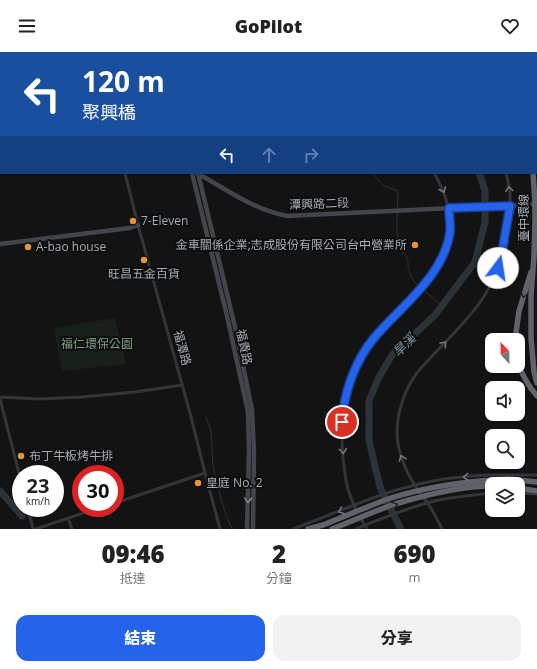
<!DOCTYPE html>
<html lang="zh-TW">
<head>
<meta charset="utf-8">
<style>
	body { margin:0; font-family:"Open Sans","Noto Sans TC",sans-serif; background:#f2f2f2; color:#222; height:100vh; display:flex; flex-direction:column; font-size:15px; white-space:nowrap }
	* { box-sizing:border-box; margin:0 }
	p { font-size:13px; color:#767676 }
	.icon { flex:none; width:22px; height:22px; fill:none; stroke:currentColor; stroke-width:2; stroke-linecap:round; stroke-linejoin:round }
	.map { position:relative; height:477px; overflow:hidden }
	.side { display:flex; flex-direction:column; background:#fff; flex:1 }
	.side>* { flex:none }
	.hud { position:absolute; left:0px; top:0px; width:537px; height:122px; box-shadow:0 1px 3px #0004; background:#1a4fa0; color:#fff; overflow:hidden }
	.needle { width:26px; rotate:338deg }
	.fabs { position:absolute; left:485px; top:281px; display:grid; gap:8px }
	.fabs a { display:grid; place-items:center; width:40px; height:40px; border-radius:8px; background:#fff; box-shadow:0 1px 3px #0004; font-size:20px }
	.speed { position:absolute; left:12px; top:413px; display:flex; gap:8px; font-size:20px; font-weight:700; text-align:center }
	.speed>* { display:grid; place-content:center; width:52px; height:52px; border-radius:50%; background:#fff; box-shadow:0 1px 3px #0004; line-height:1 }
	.speed small { font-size:10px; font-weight:400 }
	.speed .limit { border:6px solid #d22; background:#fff; color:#111 }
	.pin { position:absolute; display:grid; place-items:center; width:34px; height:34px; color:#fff; margin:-17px; border:2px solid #fff; border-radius:50%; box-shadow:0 1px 4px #0007 }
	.me { position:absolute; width:44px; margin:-22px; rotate:14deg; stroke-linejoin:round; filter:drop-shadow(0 0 3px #0008) }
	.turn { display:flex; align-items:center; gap:14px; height:84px; padding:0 16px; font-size:18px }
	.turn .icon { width:52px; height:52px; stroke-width:2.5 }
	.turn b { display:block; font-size:28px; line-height:34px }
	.lanes { display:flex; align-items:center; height:38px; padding:0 16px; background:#0003; justify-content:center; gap:20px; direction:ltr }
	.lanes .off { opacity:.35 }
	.eta { display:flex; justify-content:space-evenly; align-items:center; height:68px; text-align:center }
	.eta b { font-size:24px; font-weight:800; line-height:28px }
	.cta { display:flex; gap:8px; margin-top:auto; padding:8px 16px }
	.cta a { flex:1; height:46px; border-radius:12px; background:#2563eb; color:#fff; font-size:16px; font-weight:800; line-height:46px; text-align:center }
	.cta a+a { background:#f2f2f2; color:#222 }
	header { display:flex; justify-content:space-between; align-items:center; height:52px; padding:0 16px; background:#fff; font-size:18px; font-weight:800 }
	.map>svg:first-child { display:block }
</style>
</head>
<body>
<header><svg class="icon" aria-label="menu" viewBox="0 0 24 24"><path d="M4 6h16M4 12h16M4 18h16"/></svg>GoPilot<svg class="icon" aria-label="heart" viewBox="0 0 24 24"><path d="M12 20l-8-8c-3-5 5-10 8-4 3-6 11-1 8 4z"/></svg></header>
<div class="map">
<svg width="537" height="477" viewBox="0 0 537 477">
	<rect width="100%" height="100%" fill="#131314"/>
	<path fill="#191f19" d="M115,266L126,312L62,319L54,276Z"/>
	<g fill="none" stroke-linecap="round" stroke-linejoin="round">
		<g stroke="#2a3337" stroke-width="1">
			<path d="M447,0V1"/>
			<path d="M371,121L374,123L383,133L398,139L397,157"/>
			<path d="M397,160C397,172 396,185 400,196C402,200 406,202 407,206C408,208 408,210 408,213C409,221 413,230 420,235"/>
			<path d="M422,237L442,254"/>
			<path d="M206,365L211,379L213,414L222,451L229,471L233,477"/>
		</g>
		<path stroke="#2a3337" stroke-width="4" d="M536,83H537"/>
		<g stroke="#2a3337" stroke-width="7">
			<path d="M379,0L380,1"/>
			<path d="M0,439L22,464"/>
			<path d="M401,477L381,438L375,415L369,388V349L378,327L392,303L435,263L475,210L485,170V138L479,121"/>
		</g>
		<g stroke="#343539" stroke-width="3">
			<path d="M349,0V1"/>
			<path d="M423,0L424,1"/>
			<path d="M125,121L138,173L190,361L205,421L220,477"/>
			<path d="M0,345L39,347L82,345L135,340L182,333"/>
			<path d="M0,347L21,429"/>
			<path d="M505,423H537"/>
			<path d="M518,441L537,442"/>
			<path d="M115,451L205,421"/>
			<path d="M28,456L33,477"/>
			<path d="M357,460C354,453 351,447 349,440C345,430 345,418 343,407C339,363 346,322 374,286C390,266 410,247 428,228C455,192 457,160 434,121"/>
			<path d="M360,465L367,477"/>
			<path d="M68,466L72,477"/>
			<path d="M36,477L98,456"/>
			<path d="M442,477C438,469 434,461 429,453C426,449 423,445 420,441C410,427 401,410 398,392C394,369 403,339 417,321C422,314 428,309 433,303C451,284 469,267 483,246C497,224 502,203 506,178C507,168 510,158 510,148C511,139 508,130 506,121"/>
		</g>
		<g stroke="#424549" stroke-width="4.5">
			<path d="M88,0V1"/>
			<path d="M164,0L165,1"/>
			<path d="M169,0L170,1"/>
			<path d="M192,121L227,264L248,360L249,398L247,477"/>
			<path d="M197,121C226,137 254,158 287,164L537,152"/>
			<path d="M198,121L236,279L252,358L254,399L253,477"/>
			<path d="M0,192L130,176L138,173"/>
		</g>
		<g stroke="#60646a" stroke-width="5.5">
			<path d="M491,0L492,1"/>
			<path d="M499,0L500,1"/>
			<path d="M536,94L537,100"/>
			<path d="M535,173L534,204L531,243V286L534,320L537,331"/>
			<path d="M515,288L519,259L531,220"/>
			<path d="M518,312C523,324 528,334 537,344"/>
			<path d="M508,427L537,430"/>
			<path d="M518,436L537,439"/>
			<path d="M308,477L323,473"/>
		</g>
		<g stroke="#343539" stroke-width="3">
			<path d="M293,477C325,465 357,451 390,440C427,428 466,422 505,423"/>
			<path d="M356,477C382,466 408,456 434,449C453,445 473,443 492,441"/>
		</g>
		<g stroke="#60646a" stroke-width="5.5">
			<path d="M533,121L535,150V173"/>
			<path d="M323,473C346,464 368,454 391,446C429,434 469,429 508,427"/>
			<path d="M332,477C353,469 374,459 395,452C425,443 461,434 492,434"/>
		</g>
	</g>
	<defs><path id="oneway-chevron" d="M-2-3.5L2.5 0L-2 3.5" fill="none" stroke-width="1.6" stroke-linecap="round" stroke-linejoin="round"/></defs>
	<g stroke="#72767d">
		<use href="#oneway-chevron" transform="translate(509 137) rotate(-98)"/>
		<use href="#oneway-chevron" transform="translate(443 138) rotate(67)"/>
		<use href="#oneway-chevron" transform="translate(444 292) rotate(-47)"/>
		<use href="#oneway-chevron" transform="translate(343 399) rotate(85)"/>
		<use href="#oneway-chevron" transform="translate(402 406) rotate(-108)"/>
		<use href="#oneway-chevron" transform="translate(466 425) rotate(175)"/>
		<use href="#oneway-chevron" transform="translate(341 459) rotate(159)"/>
	</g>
	<g stroke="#222426">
		<use href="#oneway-chevron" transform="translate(524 243) rotate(106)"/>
		<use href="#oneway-chevron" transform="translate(395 453) rotate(-18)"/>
	</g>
	<use stroke="#82888f" href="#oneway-chevron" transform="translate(248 448) rotate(92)"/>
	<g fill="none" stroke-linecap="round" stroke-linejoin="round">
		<g stroke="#184099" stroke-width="10">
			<path id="route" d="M342,370C344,340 355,309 374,286C401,254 444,224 450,180C451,173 449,164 449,156L510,154L502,200L498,216"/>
		</g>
		<use href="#route" stroke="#2563eb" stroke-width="7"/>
	</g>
	<g fill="#e69339" stroke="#0e0e0f" stroke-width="1.5">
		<circle cx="133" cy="169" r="4"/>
		<circle cx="415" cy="193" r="4"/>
		<circle cx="28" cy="195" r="4"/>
		<circle cx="144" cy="208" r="4"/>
		<circle cx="21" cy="404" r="4"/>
		<circle cx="198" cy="431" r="4"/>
	</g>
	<g text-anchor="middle" stroke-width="4" stroke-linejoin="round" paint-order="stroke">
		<g font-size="12" fill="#a5acb4" stroke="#0e0e0f">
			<text transform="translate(319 152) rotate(-2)" y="4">潭興路二段</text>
			<text transform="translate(524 166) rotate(-90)" y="4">臺中環線</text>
			<text transform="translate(244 295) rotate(78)" y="4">福貴路</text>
			<text transform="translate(182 296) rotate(75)" y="4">福潭路</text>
		</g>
		<g font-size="12" fill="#a5acb4" stroke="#0e0e0f" text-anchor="start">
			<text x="141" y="173">7-Eleven</text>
			<text x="407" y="197" text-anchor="end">金車關係企業;志成股份有限公司台中營業所</text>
			<text x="36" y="199">A-bao house</text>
			<text x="144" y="226" text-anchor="middle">旺昌五金百貨</text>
			<text x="29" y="408">布丁牛板烤牛排</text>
			<text x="206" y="435">皇庭 No. 2</text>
		</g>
		<g font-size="12" fill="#809e7d" stroke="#0e0e0f">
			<text x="97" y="296">福仁環保公園</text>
		</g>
		<g font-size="13" font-style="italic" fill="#7e9ead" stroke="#0e0e0f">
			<text transform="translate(404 293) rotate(-45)" y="5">旱溪</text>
		</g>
	</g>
</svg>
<div class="fabs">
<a><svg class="needle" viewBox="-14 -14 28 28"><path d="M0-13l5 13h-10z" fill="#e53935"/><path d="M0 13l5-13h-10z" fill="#767676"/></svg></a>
<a><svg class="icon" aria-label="sound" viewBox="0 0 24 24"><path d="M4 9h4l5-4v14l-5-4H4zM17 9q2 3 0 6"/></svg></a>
<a><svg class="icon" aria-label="search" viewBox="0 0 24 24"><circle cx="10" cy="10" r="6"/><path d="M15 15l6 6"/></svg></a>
<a><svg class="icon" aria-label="layers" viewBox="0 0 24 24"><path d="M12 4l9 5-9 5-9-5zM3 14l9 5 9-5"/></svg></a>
</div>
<div class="speed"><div>23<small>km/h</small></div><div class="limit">30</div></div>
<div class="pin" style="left:342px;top:370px;background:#d93025"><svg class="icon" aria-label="arrive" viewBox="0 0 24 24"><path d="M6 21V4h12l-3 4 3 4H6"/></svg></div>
<svg class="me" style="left:498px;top:216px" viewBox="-20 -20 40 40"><circle r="19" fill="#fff"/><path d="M0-13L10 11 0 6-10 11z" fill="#2563eb"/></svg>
<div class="hud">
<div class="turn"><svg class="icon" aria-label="left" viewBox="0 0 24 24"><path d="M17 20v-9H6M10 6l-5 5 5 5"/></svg><div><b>120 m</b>聚興橋</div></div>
<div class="lanes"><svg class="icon" aria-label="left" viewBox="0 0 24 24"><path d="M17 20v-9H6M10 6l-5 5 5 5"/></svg><svg class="icon off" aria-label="ahead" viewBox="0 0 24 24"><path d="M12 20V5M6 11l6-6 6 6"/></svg><svg class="icon off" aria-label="right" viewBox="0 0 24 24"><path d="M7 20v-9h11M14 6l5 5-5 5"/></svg></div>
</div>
</div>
<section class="side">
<div class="eta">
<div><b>09:46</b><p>抵達</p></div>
<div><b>2</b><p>分鐘</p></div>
<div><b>690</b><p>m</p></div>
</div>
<div class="cta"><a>結束</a><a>分享</a></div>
</section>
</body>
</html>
